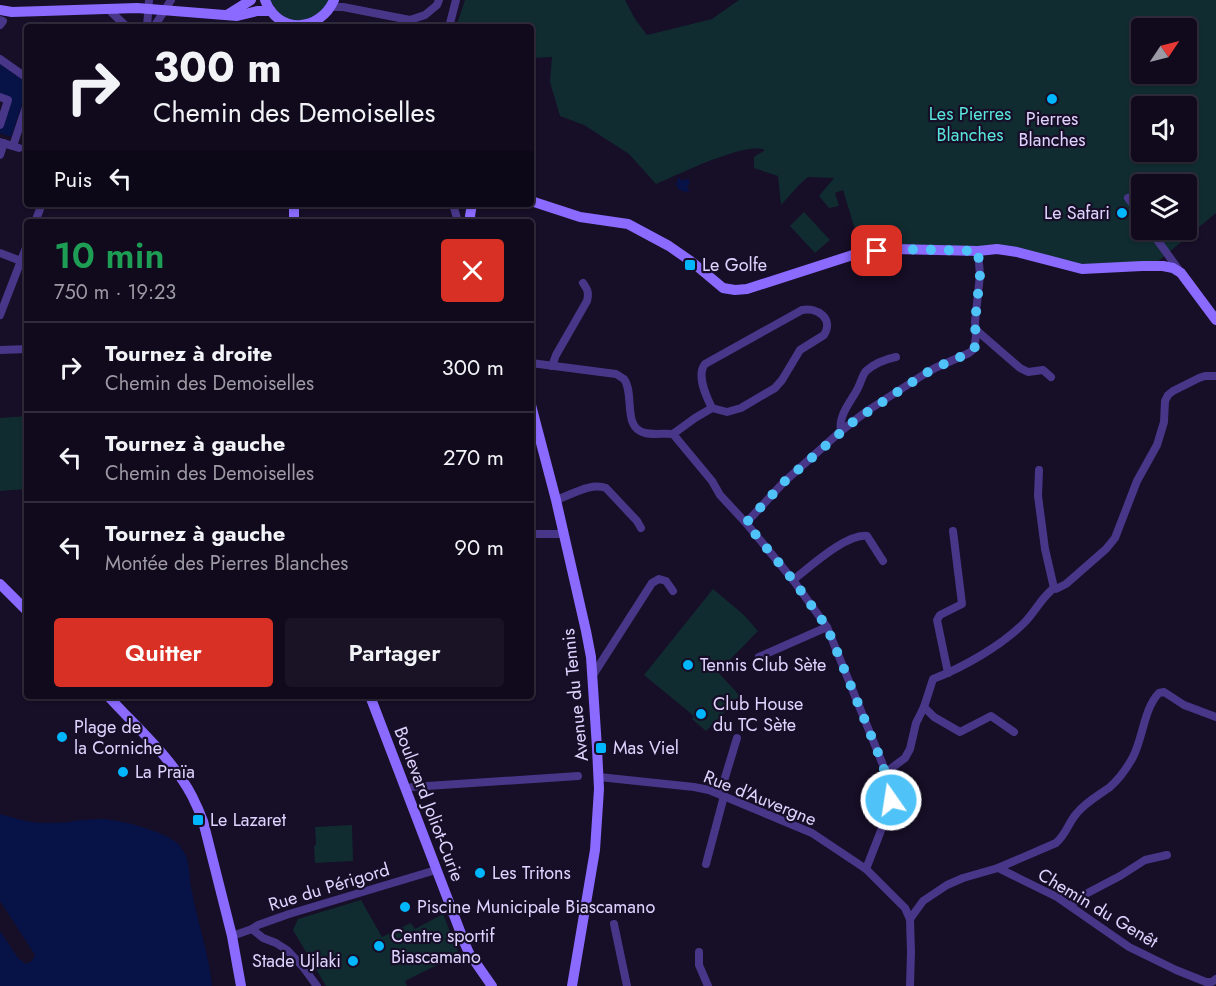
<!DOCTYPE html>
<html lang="fr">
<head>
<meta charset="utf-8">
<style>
	body { margin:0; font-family:Jost,sans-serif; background:#1a1326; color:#f1f3f6; height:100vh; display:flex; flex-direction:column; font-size:22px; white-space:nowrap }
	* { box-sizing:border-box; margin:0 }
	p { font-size:20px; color:#9c9aa4 }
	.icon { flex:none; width:33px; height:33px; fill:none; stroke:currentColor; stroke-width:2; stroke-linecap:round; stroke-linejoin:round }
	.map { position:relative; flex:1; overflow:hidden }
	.sheet { position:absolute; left:24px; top:219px; width:510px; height:480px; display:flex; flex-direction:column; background:#110a1d; border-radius:6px; box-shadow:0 2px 4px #0004,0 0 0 2px #302b3b }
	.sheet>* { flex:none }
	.banner { position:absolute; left:24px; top:24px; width:510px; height:183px; border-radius:6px; box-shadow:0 2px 4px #0004,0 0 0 2px #302b3b; background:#110a1d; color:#f1f3f6; overflow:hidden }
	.needle { width:39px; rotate:55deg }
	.controls { position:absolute; left:1131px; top:18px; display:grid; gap:12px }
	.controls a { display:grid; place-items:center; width:66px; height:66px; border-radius:6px; background:#110a1d; box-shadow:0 2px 4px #0004,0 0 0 2px #302b3b; font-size:30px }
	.pin { position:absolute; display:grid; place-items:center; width:51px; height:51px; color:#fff; margin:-26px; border-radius:12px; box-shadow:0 3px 9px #0006 }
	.me { position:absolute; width:66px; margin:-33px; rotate:347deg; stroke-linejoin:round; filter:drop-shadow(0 0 4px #0008) }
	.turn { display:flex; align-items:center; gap:21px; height:126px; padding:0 30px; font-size:27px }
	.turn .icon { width:78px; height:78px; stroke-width:2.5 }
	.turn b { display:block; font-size:42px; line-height:51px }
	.then { display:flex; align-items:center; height:57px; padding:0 30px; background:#0003; gap:12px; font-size:22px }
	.round { display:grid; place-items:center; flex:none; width:63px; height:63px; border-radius:6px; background:#1a1326 }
	.head { display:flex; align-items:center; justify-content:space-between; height:102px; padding:0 30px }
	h1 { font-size:36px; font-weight:600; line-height:45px; color:#1e9e55 }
	.cta { display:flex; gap:12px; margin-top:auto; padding:12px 30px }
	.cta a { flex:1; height:69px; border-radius:6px; background:#d93025; color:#fff; font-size:24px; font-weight:600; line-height:69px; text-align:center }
	.cta a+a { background:#1a1326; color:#f1f3f6 }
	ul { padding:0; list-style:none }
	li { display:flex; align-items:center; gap:18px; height:90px; padding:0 30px; border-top:2px solid #302b3b }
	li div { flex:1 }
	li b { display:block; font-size:22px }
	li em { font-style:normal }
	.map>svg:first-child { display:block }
</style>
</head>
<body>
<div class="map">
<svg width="1216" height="986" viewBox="0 0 1216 986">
	<rect width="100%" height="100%" fill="#170e27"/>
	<g fill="#102c31" fill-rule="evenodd">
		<path d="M270,0H330L321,14L300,21L289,20L279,14Z"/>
		<path d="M465,0H625L635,19L647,35L712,19L739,0H1216V213L1156,263L1081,266L1007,246L861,249L843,190L835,193L839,206L829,208L819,196L834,178L808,177L799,185L781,205L778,176L754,168V157L765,150C745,141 678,175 656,184L629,154L584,125L560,116L550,82L552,57L531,58V27H456ZM1142,28H1186V74H1142ZM1142,106H1186V152H1142ZM1142,184H1186V230H1142Z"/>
		<path d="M804,212L830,240L815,253L790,226Z"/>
		<path d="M27,416V489L0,491V418Z"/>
		<path d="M713,589L744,615L758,631L718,672L740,696L706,731L692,719L694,716L644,675Z"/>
		<path d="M352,825L353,861L315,863L314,846L316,845L315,827Z"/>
		<path d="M361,900L382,937L411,923L415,929L443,914L459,954L405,981L407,986H326L293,930L298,919Z"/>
	</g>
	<g fill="#071246">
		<path d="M0,64L27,83V90L11,137L0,133V128L10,99L0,96Z"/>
		<path d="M679,177L682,181L686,179L689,180L690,183L687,187L690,191L685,192L678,189L676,184Z"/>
		<path d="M0,814C14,818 30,823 45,823C65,824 84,818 105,819C123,821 165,831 178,844C181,847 184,852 186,856C190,866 189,880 192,892C198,924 209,954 212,986H0Z"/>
	</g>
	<path fill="#170e27" d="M0,901L35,955L32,961L26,964L18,958L0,931Z"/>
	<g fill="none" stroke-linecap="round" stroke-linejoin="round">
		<g stroke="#483688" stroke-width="8">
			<path d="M331,7H343L410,20L425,15L437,5L439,0"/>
			<path d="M108,9L127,27"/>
			<path d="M0,20L3,21L0,25"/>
			<path d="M147,27L149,0"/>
			<path d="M154,27L171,0"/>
			<path d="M449,27L456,0"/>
			<path d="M0,59L27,78"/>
			<path d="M0,97L8,100L0,125"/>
			<path d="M0,142L19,148"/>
			<path d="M13,146L27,104"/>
			<path d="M0,155L4,143"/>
			<path d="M1128,198L1142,217"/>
			<path d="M453,204L458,222"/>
			<path d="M35,222L42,204"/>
			<path d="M1150,230L1179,270"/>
			<path d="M0,253L21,261"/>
			<path d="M0,315L27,245"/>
			<path d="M975,329L1020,368L1028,372L1043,370L1051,377"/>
			<path d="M0,350L27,349"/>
			<path d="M531,363L616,374C618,375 622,378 624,379C635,394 622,428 645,433C654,435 664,433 673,434"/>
			<path d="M552,366L556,355L587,301C589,293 588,290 583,283"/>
			<path d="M841,431C838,415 851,402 858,388C861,382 862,376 866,371C874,364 886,359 896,357"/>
			<path d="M673,434L712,481L720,495L746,523L793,580L827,627L883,765L891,799L889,810L866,869"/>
			<path d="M673,434L695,418L712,408L727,412L741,408L775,388L782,380L800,350L824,335C834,319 818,307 802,310L705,364C696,375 706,396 712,408"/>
			<path d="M1039,470L1038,496L1045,549L1054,588"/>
			<path d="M556,500C571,495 591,482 606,488L637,521L641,528"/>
			<path d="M746,523L784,482L841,431L867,411L923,375L935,368L969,353L974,349L976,336L975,322L980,275L978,251"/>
			<path d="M531,534H564"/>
			<path d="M793,580C810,567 847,533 867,536L883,561"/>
			<path d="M759,657L827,627"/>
			<path d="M948,673L937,620L940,615L962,604L953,531"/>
			<path d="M593,675L652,583L659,579L666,581L673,591"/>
			<path d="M924,707L934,717L960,732L991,716L1014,732"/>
			<path d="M885,773L905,758L910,749L916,723L924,707L933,679C962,668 1001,646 1024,623C1035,612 1041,598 1054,588L1056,589L1066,584L1106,549L1115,538L1137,481L1157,445L1164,422L1165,401L1168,395L1173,391L1199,378L1205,376H1216"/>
			<path d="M599,777L694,787L709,790L812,833L866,869L905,908L910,919L911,952L910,986"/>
			<path d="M405,789L412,787L578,776"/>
			<path d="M720,794L737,738"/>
			<path d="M706,864L724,796"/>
			<path d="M998,868L1057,897L1129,947L1176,970L1206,982H1212L1216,979"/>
			<path d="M1071,906L1078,898L1120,876L1145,860L1167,855"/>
			<path d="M910,919L923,901L947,885L963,878L998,868L1056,843C1067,833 1068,823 1077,813C1086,802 1099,795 1110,787C1119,779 1127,768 1133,757C1143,738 1144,708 1159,693L1164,692L1184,705L1216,717"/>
			<path d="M614,924L627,986"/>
			<path d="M252,929L263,938L276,943L287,950L303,967L317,986"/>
			<path d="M232,936L252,929L258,925L289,914L436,870"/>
			<path d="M699,952V965L708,986"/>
		</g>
		<g stroke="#8a6aff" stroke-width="10">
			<path d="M265,0C278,35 320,32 334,0"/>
			<path d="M0,10L12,12L137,8L237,16L257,11H271"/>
			<path d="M227,15L251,0"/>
			<path d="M531,201L580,217L628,224L669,246L692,262L723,288L735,290L747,289L859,253L895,249L978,251L997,249L1017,252L1082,269L1142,266H1163L1173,268L1181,273L1216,320"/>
			<path d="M294,222V204"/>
			<path d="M471,222L470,216L472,204"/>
			<path d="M531,405L556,500L586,631L591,657L597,748L599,789L595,850L572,986"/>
			<path d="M0,584L27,611"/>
			<path d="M108,696C137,728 172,758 192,796C196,804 200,813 203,821L232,936L241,986"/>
			<path d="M370,696L465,944L469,953L492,986"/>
		</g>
	</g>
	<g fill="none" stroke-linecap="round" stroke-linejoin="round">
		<path stroke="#4fc3f7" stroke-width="10" stroke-dasharray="0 18" d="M877,251L895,249L978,251L980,275L975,322L976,344L974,349L969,353L935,368L923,375L854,421L784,482L746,523L793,580L827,627L883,765L891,800"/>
	</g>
	<g fill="#00b6fe" stroke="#170e27" stroke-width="2">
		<circle cx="1052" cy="99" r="6"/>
		<circle cx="1122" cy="213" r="6"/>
		<rect x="684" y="259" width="12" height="12" rx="3"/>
		<circle cx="688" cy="665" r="6"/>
		<circle cx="701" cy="714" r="6"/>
		<circle cx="62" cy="737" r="6"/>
		<rect x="595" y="742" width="12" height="12" rx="3"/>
		<circle cx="123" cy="772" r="6"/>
		<rect x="192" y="814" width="12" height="12" rx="3"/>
		<circle cx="480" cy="873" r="6"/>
		<circle cx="405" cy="907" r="6"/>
		<circle cx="379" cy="946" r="6"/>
		<circle cx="353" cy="961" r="6"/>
	</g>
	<g text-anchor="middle" stroke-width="4.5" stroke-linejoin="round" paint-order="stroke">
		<g font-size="18" fill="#58e7dd" stroke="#170e27">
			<text x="970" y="120">Les Pierres<tspan x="970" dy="21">Blanches</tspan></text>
		</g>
		<g font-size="18" fill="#e0d3ff" stroke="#170e27" text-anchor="start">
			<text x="1052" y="125" text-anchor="middle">Pierres<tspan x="1052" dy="21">Blanches</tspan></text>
			<text x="1110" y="219" text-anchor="end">Le Safari</text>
			<text x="702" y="271">Le Golfe</text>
			<text x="700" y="671">Tennis Club Sète</text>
			<text x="713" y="710">Club House<tspan x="713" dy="21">du TC Sète</tspan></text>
			<text x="74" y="733">Plage de<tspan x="74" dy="21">la Corniche</tspan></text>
			<text x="613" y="754">Mas Viel</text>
			<text x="135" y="778">La Praïa</text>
			<text x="210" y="826">Le Lazaret</text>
			<text x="492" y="879">Les Tritons</text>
			<text x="417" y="913">Piscine Municipale Biascamano</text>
			<text x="391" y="942">Centre sportif<tspan x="391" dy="21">Biascamano</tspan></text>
			<text x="341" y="967" text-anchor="end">Stade Ujlaki</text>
		</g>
		<g font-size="18" fill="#e0d3ff" stroke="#170e27">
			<text transform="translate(575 695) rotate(-96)" y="6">Avenue du Tennis</text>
			<text transform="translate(760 798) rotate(22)" y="6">Rue d'Auvergne</text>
			<text transform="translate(429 804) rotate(69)" y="6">Boulevard Joliot-Curie</text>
			<text transform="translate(329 887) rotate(-17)" y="6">Rue du Périgord</text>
			<text transform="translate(1098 908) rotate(31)" y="6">Chemin du Genêt</text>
		</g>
	</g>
</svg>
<div class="controls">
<a><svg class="needle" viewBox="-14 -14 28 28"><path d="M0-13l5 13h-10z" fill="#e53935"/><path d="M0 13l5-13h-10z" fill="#9c9aa4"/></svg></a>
<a><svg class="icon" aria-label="sound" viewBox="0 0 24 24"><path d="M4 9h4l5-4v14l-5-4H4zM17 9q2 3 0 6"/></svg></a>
<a><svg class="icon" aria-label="layers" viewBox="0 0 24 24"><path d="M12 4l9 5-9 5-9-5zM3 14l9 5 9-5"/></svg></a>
</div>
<div class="pin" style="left:877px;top:251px;background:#d93025"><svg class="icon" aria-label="arrive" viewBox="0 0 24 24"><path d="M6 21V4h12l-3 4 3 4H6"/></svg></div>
<svg class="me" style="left:891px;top:800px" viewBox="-20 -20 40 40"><circle r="17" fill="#4fc3f7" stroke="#fff" stroke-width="3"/><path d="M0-11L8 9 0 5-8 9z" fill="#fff"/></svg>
<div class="banner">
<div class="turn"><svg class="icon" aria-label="right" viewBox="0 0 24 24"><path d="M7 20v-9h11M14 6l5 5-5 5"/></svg><div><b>300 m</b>Chemin des Demoiselles</div></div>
<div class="then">Puis<svg class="icon" aria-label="left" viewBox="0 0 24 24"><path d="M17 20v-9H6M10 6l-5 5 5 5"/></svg></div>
</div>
<section class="sheet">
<div class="head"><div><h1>10 min</h1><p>750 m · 19:23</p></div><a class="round" style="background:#d93025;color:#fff"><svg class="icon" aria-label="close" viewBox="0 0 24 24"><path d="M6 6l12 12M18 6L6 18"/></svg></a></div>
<ul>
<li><svg class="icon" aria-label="right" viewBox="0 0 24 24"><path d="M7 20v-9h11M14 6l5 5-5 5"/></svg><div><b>Tournez à droite</b><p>Chemin des Demoiselles</p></div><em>300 m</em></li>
<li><svg class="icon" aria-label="left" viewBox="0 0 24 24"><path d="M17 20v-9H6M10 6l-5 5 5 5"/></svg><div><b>Tournez à gauche</b><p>Chemin des Demoiselles</p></div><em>270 m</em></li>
<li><svg class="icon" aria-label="left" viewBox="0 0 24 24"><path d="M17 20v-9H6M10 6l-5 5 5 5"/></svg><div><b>Tournez à gauche</b><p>Montée des Pierres Blanches</p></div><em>90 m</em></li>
</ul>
<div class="cta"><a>Quitter</a><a>Partager</a></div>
</section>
</div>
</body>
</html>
